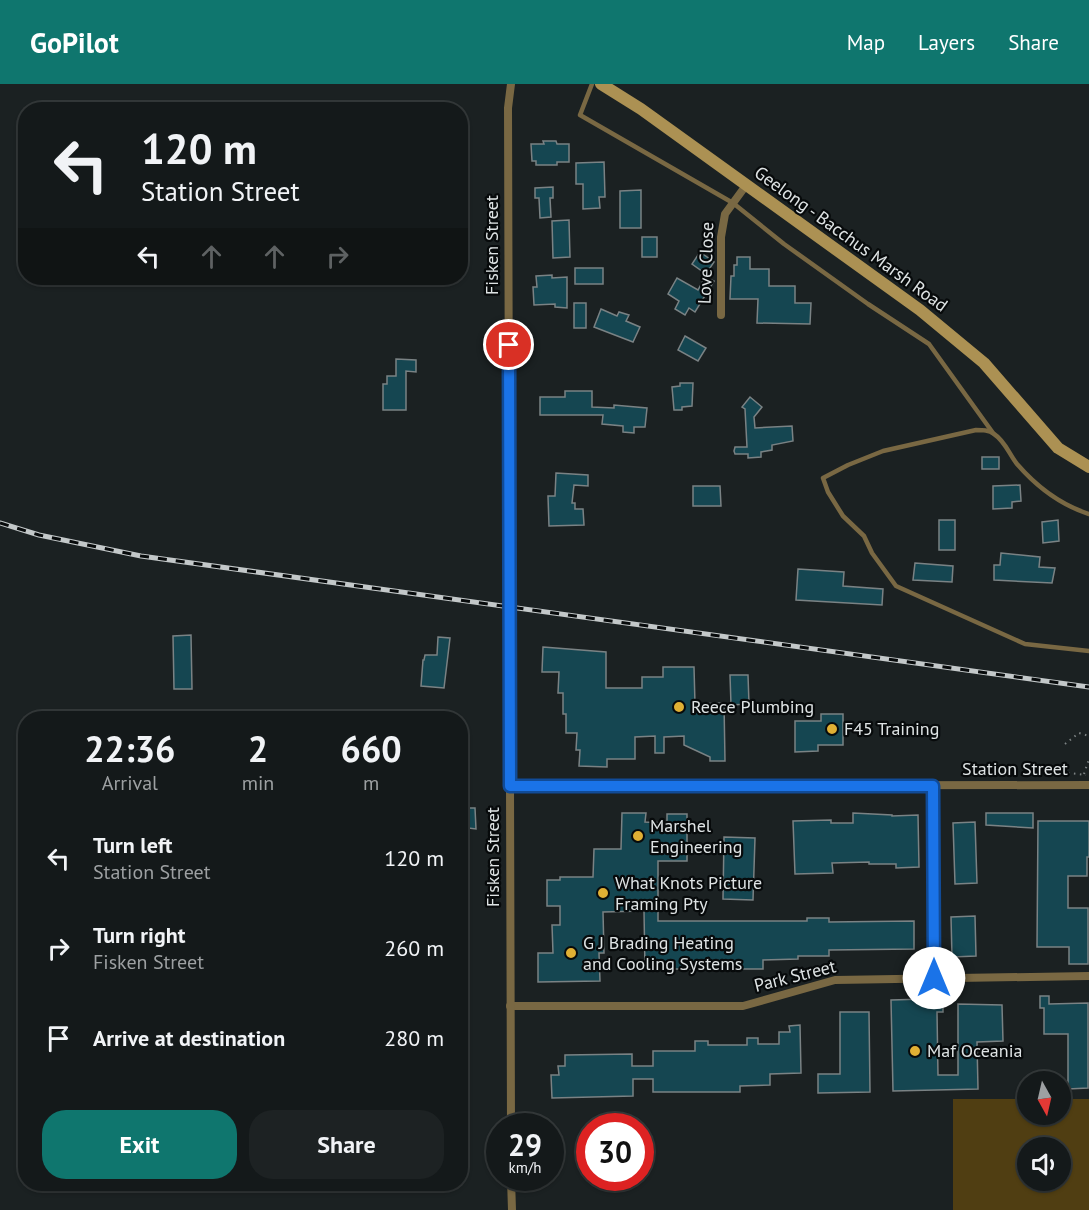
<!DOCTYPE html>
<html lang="en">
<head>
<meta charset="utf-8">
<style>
	body { margin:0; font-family:"PT Sans",sans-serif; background:#1d2223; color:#f1f3f6; height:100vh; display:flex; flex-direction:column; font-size:22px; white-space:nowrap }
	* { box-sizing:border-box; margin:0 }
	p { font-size:20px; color:#9da0a2 }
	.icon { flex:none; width:33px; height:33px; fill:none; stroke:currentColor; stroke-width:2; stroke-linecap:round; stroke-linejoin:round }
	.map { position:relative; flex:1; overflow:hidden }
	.drawer { position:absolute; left:18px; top:627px; width:450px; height:480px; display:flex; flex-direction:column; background:#14191a; border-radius:24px; box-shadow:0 2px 4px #0004,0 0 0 2px #333839 }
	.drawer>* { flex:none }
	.banner { position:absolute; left:18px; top:18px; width:450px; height:183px; border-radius:24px; box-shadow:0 2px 4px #0004,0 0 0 2px #333839; background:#14191a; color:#f1f3f6; overflow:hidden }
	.needle { width:39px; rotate:172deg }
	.buttons { position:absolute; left:1017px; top:987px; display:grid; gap:12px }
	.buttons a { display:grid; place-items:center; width:54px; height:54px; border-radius:50%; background:#14191a; box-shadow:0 2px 4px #0004,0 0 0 2px #333839; font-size:30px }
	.speed { position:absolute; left:486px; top:1029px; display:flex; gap:12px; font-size:30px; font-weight:700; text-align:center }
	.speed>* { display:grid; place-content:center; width:78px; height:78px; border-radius:50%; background:#14191a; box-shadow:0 2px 4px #0004,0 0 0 2px #333839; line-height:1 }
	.speed small { font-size:15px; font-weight:400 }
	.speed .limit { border:9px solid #d22; background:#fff; color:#111 }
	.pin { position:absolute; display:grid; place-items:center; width:51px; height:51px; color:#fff; margin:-26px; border:3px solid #fff; border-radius:50%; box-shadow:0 2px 6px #0007 }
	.me { position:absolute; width:66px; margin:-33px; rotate:0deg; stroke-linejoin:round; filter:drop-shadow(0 0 4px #0008) }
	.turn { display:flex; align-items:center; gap:21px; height:126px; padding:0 24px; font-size:27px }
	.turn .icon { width:78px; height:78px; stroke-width:2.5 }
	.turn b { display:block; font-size:42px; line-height:51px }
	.lanes { display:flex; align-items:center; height:57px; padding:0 24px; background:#0003; justify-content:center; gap:30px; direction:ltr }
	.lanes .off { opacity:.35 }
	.eta { display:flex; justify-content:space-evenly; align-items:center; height:102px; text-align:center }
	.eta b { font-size:36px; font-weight:800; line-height:42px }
	.primary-button { display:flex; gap:12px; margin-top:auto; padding:12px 24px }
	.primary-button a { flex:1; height:69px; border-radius:24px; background:#0f766e; color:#fff; font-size:24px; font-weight:800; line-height:69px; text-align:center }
	.primary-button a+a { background:#1d2223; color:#f1f3f6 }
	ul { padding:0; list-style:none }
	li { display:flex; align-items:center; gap:18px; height:90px; padding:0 24px }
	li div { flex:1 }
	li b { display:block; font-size:22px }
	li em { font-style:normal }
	header { display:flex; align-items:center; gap:36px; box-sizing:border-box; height:84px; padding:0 30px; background:#0f766e; color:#fff }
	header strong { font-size:28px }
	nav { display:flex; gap:33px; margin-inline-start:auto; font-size:21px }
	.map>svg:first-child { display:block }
</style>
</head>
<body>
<header>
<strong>GoPilot</strong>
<nav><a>Map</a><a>Layers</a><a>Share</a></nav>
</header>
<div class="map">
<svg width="1089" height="1126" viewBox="0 0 1089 1126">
	<rect width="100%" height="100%" fill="#1b2122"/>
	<path fill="#503e12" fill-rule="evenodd" d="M953,1015H1027L1028,1030H1060L1061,1015H1089V1126H953ZM1028,1064H1060V1096H1028Z"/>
	<g fill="#154651" stroke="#7a8284" stroke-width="1.5">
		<path d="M543,57H556L557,60H569V78H557V81H536V77H532L531,60H544Z"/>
		<path d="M604,78L605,113H599L600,124L583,125V100H576V79Z"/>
		<path d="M553,103V114H550L551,133L540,134L539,114H535V104Z"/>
		<path d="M641,106V144H620V107Z"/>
		<path d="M569,136L570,173L553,174L552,137Z"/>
		<rect x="642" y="153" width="15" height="20"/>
		<path d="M700,168L714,178L706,190L692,180Z"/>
		<path d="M737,173H750V185H769V202H795V219H811L810,240L757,239L758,215H730L731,192H734V181H737Z"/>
		<rect x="575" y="184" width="28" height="16"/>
		<path d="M552,191V194L567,193V224L555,223V220L534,221L533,203H537L536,192Z"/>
		<path d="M705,193L714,197L695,228L689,224L685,231L675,225L679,217L668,210L677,194L698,206Z"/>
		<rect x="574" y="219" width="12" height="25"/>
		<path d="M601,225L617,232L619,228L629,231L626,237L640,243L633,258L594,243Z"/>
		<path d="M685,252L706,264L698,277L678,266Z"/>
		<path d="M396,275L416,276V288L406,287V326H383V300H387V292H396Z"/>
		<path d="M680,299H693L692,322L682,323V326H674L672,303L680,302Z"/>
		<path d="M565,307H592V323L614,324V321L647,324L645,343H634V349L623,348V342L602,340L603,331H540V313H565Z"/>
		<path d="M750,313L762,323L754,333L755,344L792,342L793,357L772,361V366L761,368V373L748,374V370H735L734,367L735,363H747L745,325L742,323Z"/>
		<rect x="982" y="373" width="17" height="12"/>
		<path d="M556,389L588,391V402L574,401L572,419H575V425H583L584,441L549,442L548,412H555Z"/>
		<path d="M1020,401L1021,417L1012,418V424L993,425V402Z"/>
		<path d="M693,402H720L721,422H693Z"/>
		<rect x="939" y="436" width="16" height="30"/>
		<path d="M1058,436L1059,457L1043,459L1042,438Z"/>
		<path d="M1001,469L1040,473L1039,483L1055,484L1052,499L994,496V481H1000Z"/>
		<path d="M915,479L953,482L952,498L913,496Z"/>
		<path d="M798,485L844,488L843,502L883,505L882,521L796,516Z"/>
		<path d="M191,551L192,605H174L173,552Z"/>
		<path d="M438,553L450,554L444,604L421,602L423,576H424L425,571H437Z"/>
		<path d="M543,563L606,568V604H642V593H663V583H694L695,620L724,619L725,677H710V673L684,661V652L664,653V669H655V652L635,653V675H607V683L579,682L580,666H576L577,649H566V630H563V609H558L559,588H542Z"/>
		<path d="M730,591H748L749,620L731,621Z"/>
		<path d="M821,630H843V661H818V667L795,668V637H821Z"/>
		<path d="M460,724H475L476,745L460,743Z"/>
		<path d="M622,729H646L645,738L667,739V730H687V777H658V837H807V834H829V838L914,837V865L829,866V872H798V875L763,876V885H645L644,827L603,828L604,869H599L600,897L538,898V869H553L552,841H560V822H547V796H560V793H593L594,765H621Z"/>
		<path d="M853,729L892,731V732L918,731L919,783L896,784V780H869V778L832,779L833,789L795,790L793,737L831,736V739H853Z"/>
		<path d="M986,729H1033V744L986,741Z"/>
		<path d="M1038,737H1089V773H1087V792H1068V824H1088V880H1069V863H1037Z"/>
		<path d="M975,738L977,799L955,800L953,739Z"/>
		<path d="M724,753L755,754L753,816L723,815Z"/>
		<path d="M975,832L976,872L952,873L951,833Z"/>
		<path d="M1040,912H1049V920L1088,919V1004L1068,1005V950H1044V924H1040Z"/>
		<path d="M925,915V917H943V928H937L938,991H958V920L1002,921L1003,957L977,958L978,1005L893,1007L891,916Z"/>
		<path d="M840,928H869L870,1008L818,1009V990H840Z"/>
		<path d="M800,941L801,989L770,990V1001L740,1002V1008H653V995H633V1012L552,1014L551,991H559L558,982H565V971L632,970V982H653V967H695V957H708V961H747V954H758V960H779V948H790L789,942Z"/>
	</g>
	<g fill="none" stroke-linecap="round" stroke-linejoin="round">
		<g stroke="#7c8283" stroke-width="2" stroke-dasharray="1.5 4.5" stroke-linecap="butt">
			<path d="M1065,660L1079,649L1089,652"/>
			<path d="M1062,688L1086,691"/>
			<path d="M1084,690L1089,675"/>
		</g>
		<g stroke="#796843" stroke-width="4.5">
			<path d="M592,0L580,31L733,119L784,160L868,220L929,260L993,349"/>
			<path d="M1089,430C1061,421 1036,402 1017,380C1009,370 1005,357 994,350C989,346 983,346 976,346L883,367L848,381L823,394L828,408L843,432L864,452L872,469L896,502L1025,560L1089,567"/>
		</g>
		<g stroke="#796843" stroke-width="8">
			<path d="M721,231V153L725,130L747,100"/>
			<path d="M510,702L1089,701"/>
			<path d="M933,702L934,894"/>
			<path d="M510,922H743L835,896L1089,892"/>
			<path d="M511,1042L508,24L511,0"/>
			<path d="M511,1094L512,1126"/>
		</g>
		<path stroke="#ac9153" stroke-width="12" d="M601,0L641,25L920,226L984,279L1058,364L1089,383"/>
		<g stroke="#c3c8c9" stroke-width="5">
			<path id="rail" d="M0,439L39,451L141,472L1089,603"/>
		</g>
		<use href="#rail" stroke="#070a0b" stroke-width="3" stroke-dasharray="9" stroke-linecap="butt"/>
	</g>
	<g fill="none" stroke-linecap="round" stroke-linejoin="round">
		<g stroke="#114b97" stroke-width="15">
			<path id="route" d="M509,261L510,702H933L934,894"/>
		</g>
		<use href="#route" stroke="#1a73e8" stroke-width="10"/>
	</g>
	<g fill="#e0b034" stroke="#070a0b" stroke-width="2">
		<circle cx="679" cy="623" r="6"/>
		<circle cx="832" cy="645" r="6"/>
		<circle cx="638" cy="752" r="6"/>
		<circle cx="603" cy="809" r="6"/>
		<circle cx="571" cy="869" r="6"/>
		<circle cx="915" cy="967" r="6"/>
	</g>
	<g text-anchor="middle" stroke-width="4.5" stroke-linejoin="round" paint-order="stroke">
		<g font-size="18" fill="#dee3e4" stroke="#070a0b">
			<text transform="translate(851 155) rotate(36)" y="6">Geelong - Bacchus Marsh Road</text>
			<text transform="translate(492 161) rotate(-90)" y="6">Fisken Street</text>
			<text transform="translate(706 179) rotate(-88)" y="6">Love Close</text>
			<text x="1015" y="691">Station Street</text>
			<text transform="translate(493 773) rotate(-90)" y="6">Fisken Street</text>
			<text transform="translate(795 892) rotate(-14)" y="6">Park Street</text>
		</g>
		<g font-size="18" fill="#dee3e4" stroke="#070a0b" text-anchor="start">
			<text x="691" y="629">Reece Plumbing</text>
			<text x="844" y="651">F45 Training</text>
			<text x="650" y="748">Marshel<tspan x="650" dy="21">Engineering</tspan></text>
			<text x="615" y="805">What Knots Picture<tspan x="615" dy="21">Framing Pty</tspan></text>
			<text x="583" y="865">G J Brading Heating<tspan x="583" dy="21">and Cooling Systems</tspan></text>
			<text x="927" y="973">Maf Oceania</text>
		</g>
	</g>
</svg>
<div class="buttons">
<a><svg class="needle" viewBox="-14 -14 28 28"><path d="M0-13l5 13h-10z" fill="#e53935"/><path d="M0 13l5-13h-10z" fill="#9da0a2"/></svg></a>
<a><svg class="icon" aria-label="sound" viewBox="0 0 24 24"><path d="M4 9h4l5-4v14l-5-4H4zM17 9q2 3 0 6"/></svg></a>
</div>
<div class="speed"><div>29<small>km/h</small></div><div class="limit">30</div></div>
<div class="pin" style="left:509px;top:261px;background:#d93025"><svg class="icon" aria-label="arrive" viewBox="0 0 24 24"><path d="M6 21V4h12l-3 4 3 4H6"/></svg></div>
<svg class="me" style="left:934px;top:894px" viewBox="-20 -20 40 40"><circle r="19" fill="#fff"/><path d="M0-13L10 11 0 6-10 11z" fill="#1a73e8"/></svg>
<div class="banner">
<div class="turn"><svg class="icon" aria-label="left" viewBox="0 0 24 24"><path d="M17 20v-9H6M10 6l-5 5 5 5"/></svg><div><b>120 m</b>Station Street</div></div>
<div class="lanes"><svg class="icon" aria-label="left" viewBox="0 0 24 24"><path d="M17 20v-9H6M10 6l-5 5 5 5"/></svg><svg class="icon off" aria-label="ahead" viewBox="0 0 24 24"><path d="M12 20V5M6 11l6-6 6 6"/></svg><svg class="icon off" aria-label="ahead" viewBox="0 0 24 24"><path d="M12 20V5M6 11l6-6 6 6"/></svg><svg class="icon off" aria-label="right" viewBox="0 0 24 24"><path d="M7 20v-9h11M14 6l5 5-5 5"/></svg></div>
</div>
<section class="drawer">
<div class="eta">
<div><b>22:36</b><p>Arrival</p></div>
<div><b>2</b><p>min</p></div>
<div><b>660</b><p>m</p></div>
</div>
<ul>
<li><svg class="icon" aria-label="left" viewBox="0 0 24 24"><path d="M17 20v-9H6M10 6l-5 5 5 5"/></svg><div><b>Turn left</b><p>Station Street</p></div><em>120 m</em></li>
<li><svg class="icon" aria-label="right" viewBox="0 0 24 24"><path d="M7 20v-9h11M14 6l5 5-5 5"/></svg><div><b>Turn right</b><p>Fisken Street</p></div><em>260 m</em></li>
<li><svg class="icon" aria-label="arrive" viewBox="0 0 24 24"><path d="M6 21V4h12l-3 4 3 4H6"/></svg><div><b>Arrive at destination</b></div><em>280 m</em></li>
</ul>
<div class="primary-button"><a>Exit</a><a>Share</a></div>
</section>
</div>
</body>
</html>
